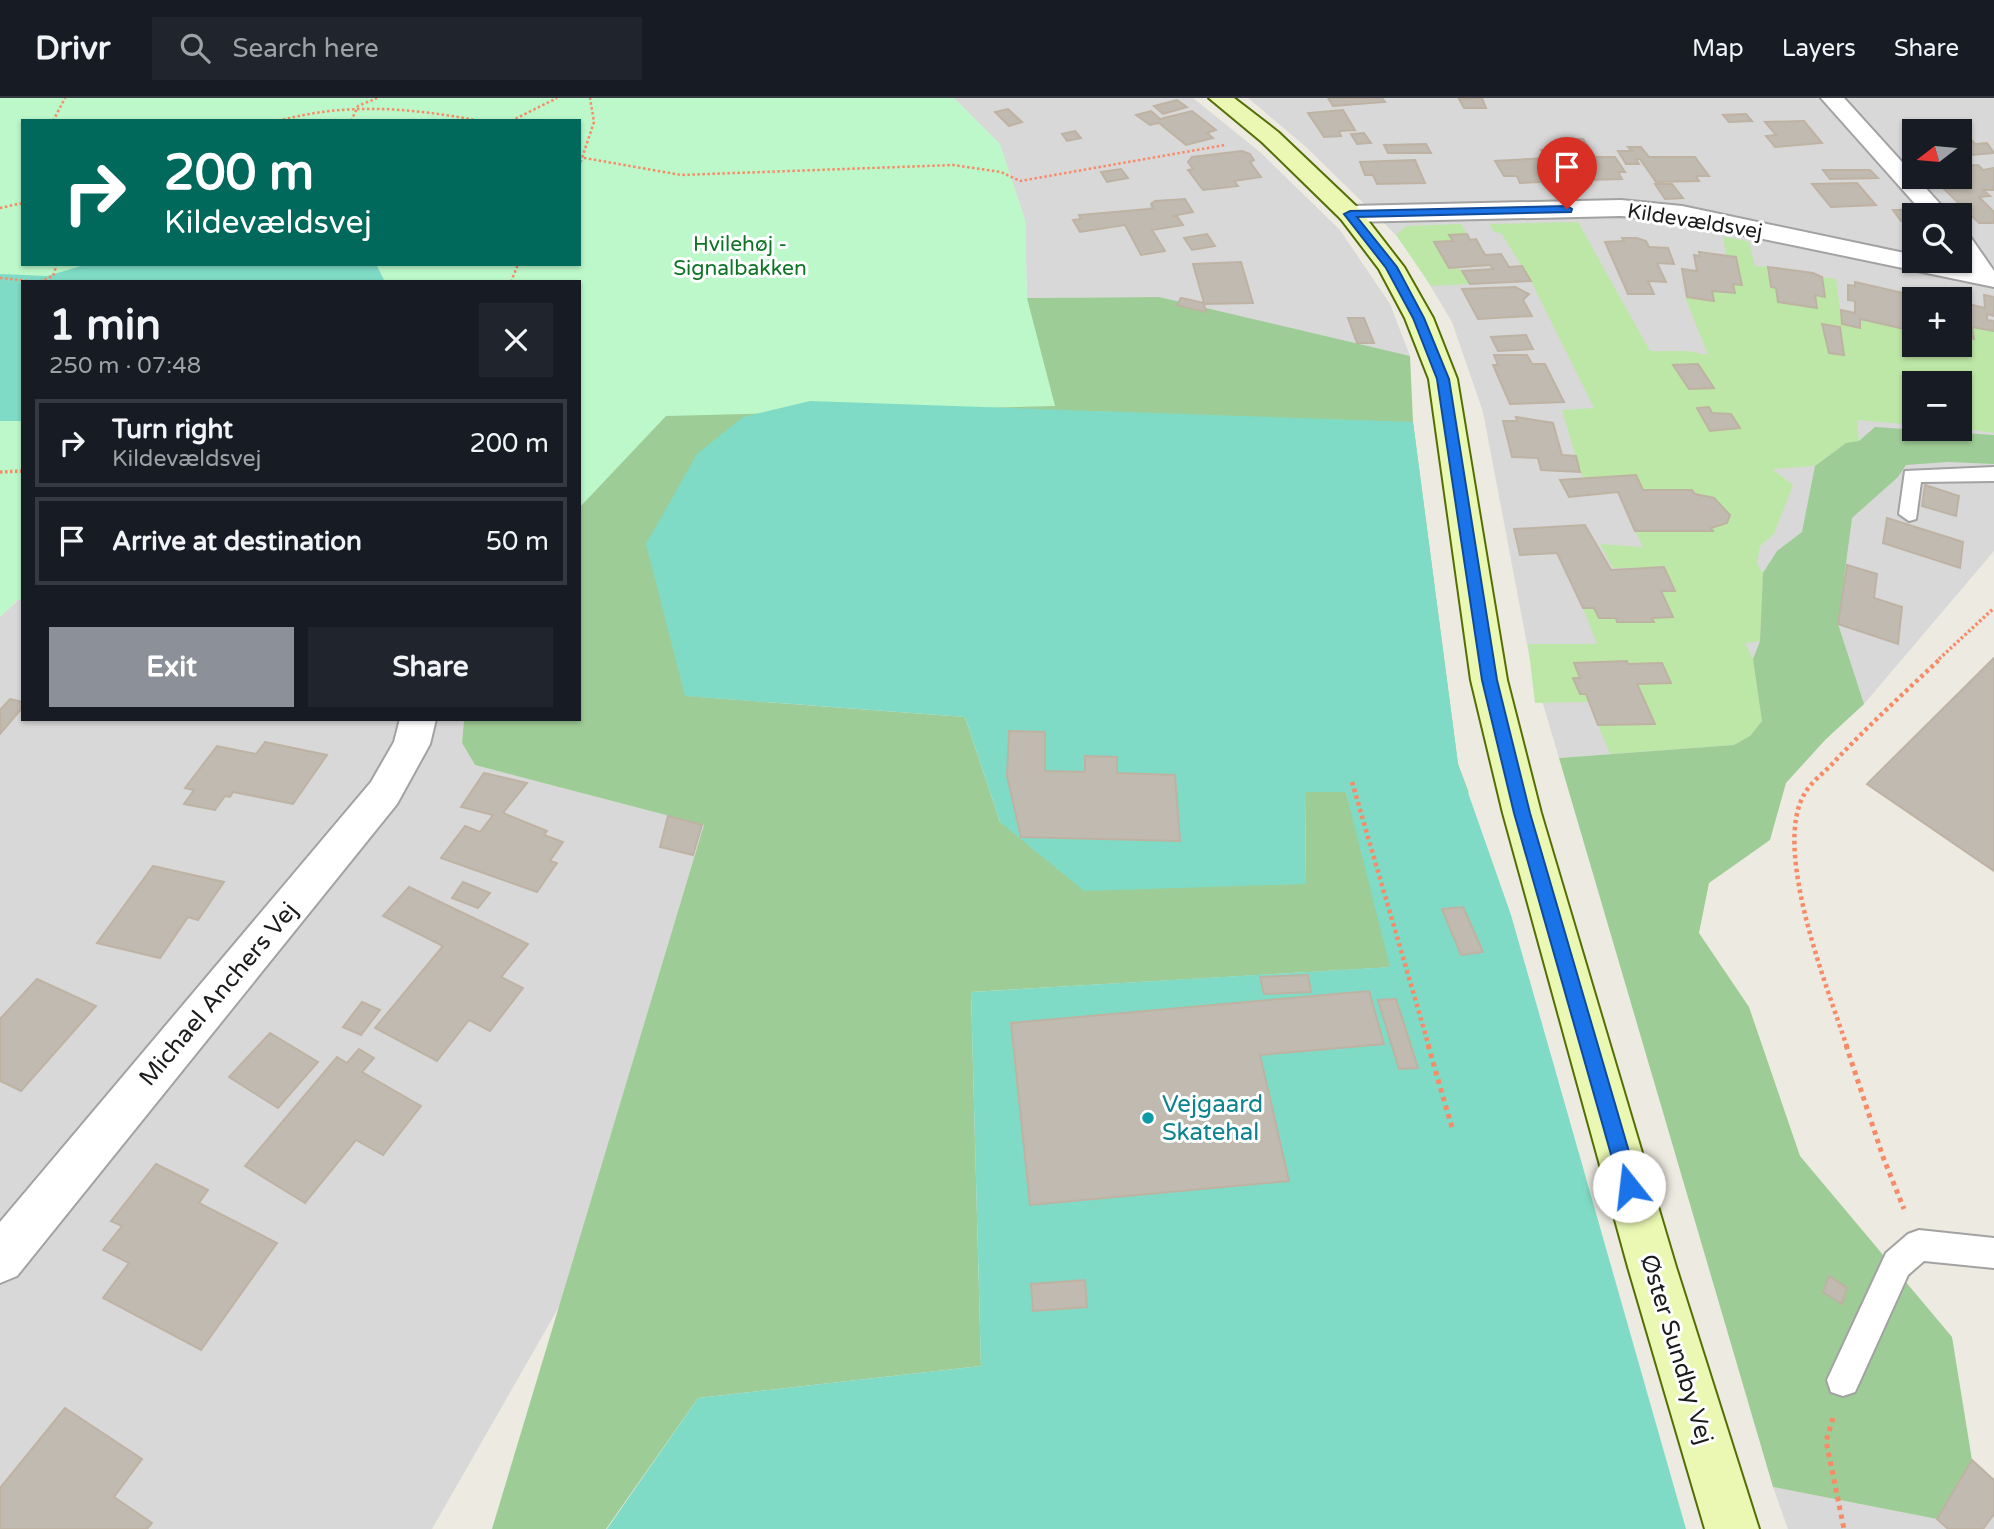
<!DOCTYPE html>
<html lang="en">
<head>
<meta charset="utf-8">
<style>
	body { margin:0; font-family:"Varela Round",sans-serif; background:#20242c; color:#f1f3f6; height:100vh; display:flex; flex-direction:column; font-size:26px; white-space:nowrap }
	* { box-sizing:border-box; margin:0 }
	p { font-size:23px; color:#9ea1a6 }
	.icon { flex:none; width:38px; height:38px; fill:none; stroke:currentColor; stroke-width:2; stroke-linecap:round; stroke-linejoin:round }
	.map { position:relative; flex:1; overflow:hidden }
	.sheet { position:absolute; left:21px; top:182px; width:560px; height:441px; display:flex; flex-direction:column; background:#171b24; border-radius:0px; box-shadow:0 2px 5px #0004 }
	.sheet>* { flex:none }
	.hud { position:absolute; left:21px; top:21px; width:560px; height:147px; border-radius:0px; box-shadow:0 2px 5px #0004; background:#00695c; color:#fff; overflow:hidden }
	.needle { width:46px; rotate:254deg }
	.controls { position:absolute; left:1902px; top:21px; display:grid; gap:14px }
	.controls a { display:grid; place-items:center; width:70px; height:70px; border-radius:0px; background:#171b24; box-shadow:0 2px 5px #0004; font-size:35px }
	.pin { position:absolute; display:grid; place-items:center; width:60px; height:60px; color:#fff; margin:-72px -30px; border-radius:50% 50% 50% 0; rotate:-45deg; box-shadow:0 0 7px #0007 }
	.pin .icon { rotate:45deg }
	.me { position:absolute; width:77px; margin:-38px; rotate:344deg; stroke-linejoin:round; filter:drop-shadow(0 0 5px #0008) }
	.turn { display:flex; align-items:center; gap:24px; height:147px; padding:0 28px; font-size:32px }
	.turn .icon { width:91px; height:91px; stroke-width:2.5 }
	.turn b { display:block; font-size:49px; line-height:60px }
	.round { display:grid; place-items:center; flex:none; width:74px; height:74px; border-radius:0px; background:#20242c }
	.head { display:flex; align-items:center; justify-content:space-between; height:119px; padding:0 28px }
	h1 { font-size:42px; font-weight:800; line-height:52px }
	.action { display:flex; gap:14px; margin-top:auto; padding:14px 28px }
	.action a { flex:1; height:80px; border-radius:0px; background:#8c9099; color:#fff; font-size:28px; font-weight:800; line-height:80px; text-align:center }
	.action a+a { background:#20242c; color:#f1f3f6 }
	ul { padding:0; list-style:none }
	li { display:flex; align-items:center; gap:21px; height:88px; margin:0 14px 10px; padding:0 14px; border:4px solid #363941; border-radius:0px }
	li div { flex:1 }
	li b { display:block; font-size:26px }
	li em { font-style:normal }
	header { display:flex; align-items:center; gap:42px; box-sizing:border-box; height:98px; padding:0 35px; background:#171b24; border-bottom:2px solid #363941 }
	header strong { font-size:33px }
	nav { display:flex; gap:38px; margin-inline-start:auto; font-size:24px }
	.search { width:490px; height:63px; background:#20242c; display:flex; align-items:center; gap:18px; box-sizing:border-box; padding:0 24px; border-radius:0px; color:#9ea1a6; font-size:26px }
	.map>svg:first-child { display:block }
</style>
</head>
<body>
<header>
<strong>Drivr</strong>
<div class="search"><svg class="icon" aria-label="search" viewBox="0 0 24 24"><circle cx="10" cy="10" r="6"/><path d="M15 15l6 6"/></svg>Search here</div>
<nav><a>Map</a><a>Layers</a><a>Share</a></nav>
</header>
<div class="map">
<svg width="1994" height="1431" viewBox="0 0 1994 1431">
	<rect width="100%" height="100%" fill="#edeae1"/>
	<g fill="#d9d8d8" fill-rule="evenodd">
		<path d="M954,0H1193L1260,54L1340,132L1390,206L1410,258L1320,246L1159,199L1027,200L1025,122L1000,47Z"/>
		<path d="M1248,0H1994V453L1864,606L1826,641L1559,660L1530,562L1483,314L1452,224L1412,157L1396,137L1306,49ZM1914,33H1960V79H1914ZM1914,117H1960V163H1914ZM1914,201H1960V247H1914ZM1914,285H1960V331H1914Z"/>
		<path d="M18,502H23V621H464L462,645L475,667L704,727L624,1095L432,1431H0V519Z"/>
		<path d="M1972,1362L1994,1382V1431H1788L1773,1389L1937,1421Z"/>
	</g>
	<g fill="#bde7a6">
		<path d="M1578,124L1650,253H1688L1708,257L1685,199L1714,203L1712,193L1734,195L1733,186L1742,187L1736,159L1726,158L1723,138L1749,144L1755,168L1768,169L1771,189L1776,190L1779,204L1817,210L1815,197L1825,198L1822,179L1836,181L1842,226L1860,230V221L1908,232V219L1914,220V247H1960V238L1973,240L1972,229L1994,233V335L1960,330V285H1914V327L1857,322L1859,343L1846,345L1815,368L1772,371L1793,387L1774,436L1760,448L1757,466L1763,475L1760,543L1745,545L1753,561L1762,623L1750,638L1734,647L1610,656L1598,627L1654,626L1637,586L1670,585L1662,565H1574L1580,580L1573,581L1580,596H1586L1589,604L1535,605L1528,546H1597L1583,510H1594L1599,520H1616L1618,524H1653L1661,493H1675L1664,469L1613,470L1600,446L1643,449L1635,433H1712L1711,430L1727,425L1730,417L1714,400L1695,396L1692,392H1643L1636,377L1584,381L1580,374L1562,312L1594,310L1531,183L1501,135L1494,134L1489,126Z"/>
		<path d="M1461,126L1467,136L1450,138L1453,143L1434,145L1449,170H1459L1470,186L1431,188L1396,137L1407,128Z"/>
	</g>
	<g fill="#9ecc96">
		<path d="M1159,199L1410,258L1413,324L1458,666L1469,695L1330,636L686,598L965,619L1000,724L1306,786L1305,694H1346L1395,869L971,894L981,1268L698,1300L606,1431H492L704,727L475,667L462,645L464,621H579V222L1027,200Z"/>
		<path d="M1875,329L1994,337V366L1948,364L1906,367L1898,379L1852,420L1838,526L1864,606L1826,641L1786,685L1770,742L1709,785L1699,835L1749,909L1800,1058L1952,1239L1972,1362L1937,1421L1773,1389L1559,660L1734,647L1750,638L1762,623L1753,561L1760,543L1763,475L1777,453L1802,434L1815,368L1846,345L1859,343Z"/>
	</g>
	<path fill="#bcf8ca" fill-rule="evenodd" d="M0,0H954L1000,46L1025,122L1027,200L1055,308L666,318L579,410V184H23V502H17L0,519ZM23,23H579V166H23Z"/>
	<g fill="#7fdbc5">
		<path d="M88,166H376L385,184H23V323H0V176L47,178Z"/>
		<path d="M810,303L1413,324L1458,666L1511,817L1686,1431H607L698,1300L981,1268L971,894L1390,869L1346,694H1305L1306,786L1084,793L1000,724L965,619L685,598L646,446L697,356L743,319Z"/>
	</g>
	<g fill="#c1bab0" stroke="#beb3a3" stroke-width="2">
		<path d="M1328,0H1382L1385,4L1333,8Z"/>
		<path d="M1482,0L1486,10H1464L1459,1Z"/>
		<path d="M1177,2L1187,9L1163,16L1154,8Z"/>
		<path d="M1008,11L1022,24L1009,28L995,14Z"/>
		<path d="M1343,12L1355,32L1339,33L1341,38L1324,39L1308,15Z"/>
		<path d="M1151,13L1160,21L1192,13L1216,32L1207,35L1213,40L1186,47L1159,25L1150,27L1136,17Z"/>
		<path d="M1746,16L1752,23L1729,24L1723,17Z"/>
		<path d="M1804,23L1822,45L1775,49L1766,38L1776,37L1765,24Z"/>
		<path d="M1944,26L1951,33H1917L1911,27Z"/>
		<path d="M1075,33L1081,40L1067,43L1062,36Z"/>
		<path d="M1364,35L1371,45L1357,46L1351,36Z"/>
		<path d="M1960,37H1967L1975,46L1987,45L1994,55L1960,58Z"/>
		<path d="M1560,41H1583L1595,59H1615L1625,74H1618L1622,81L1585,82L1581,75L1557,76L1561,83L1520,85L1517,78H1504L1495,63L1546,60L1541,52L1556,51L1562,60H1572Z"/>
		<path d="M1426,46L1431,55H1388L1384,47Z"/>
		<path d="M1628,49H1641L1649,59H1695L1709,78H1696L1699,83L1656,84L1640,61H1636L1639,66H1626L1618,53H1632Z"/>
		<path d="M1242,53L1250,56L1254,62L1250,64L1261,79L1234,83L1238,88L1203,92L1188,72L1193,71L1188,64L1192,59Z"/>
		<path d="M1415,62L1425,85L1377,86L1373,77H1365L1360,64Z"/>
		<path d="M1978,67L1983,72L1994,70V92H1983L1990,98L1979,99L1994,114V125H1979L1940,87H1964L1956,79H1960V68Z"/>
		<path d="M1121,71L1128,80L1107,84L1101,74Z"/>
		<path d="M1823,72H1870L1878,80L1830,81Z"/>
		<path d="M1857,85L1876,107L1831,109L1812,86Z"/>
		<path d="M1655,86H1672L1683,100L1665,101Z"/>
		<path d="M1185,101L1193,114L1172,118H1177L1183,127L1152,132L1165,153L1141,157L1125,127L1080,134L1073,122L1081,121L1079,117L1148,111L1153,110L1151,106L1155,103Z"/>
		<path d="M1893,112H1908L1914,123H1901Z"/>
		<path d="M1207,136L1215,148L1192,152L1184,140Z"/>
		<path d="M1467,136L1470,142L1476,141L1485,157L1501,156L1509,169L1522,168L1531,183L1470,186L1462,173L1493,171L1490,167L1449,170L1434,144L1453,143L1449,137Z"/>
		<path d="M1622,140H1637L1646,143L1649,149L1668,150L1674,166L1657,165L1666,184L1648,183L1654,196H1628L1605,144L1624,143Z"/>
		<path d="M1699,154L1736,159L1742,187L1733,186L1735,195L1712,193L1714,203L1687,199L1682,171L1697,173L1694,157L1700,158Z"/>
		<path d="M1241,164L1253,205L1204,206L1206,214L1177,207L1181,200L1204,205L1193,166Z"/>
		<path d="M1768,169L1813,175L1822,179L1825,199L1815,197L1817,210L1778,204L1776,190L1771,189Z"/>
		<path d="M1855,184L1920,199L1914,201V220L1908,219L1909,232L1860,221V230L1842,226L1841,212L1855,215V203L1848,202V187L1855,188Z"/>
		<path d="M1515,189L1529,196L1523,202L1532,218L1478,221L1462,191Z"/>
		<path d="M1984,197L1994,199V218L1987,216V222L1994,223V233L1972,229L1974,241L1960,238V204L1985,210Z"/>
		<path d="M1348,220H1364L1374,245H1357Z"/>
		<path d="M1822,226L1840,229L1844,257L1829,255Z"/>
		<path d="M1526,237L1533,251L1498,253L1491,239Z"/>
		<path d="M1494,257H1527L1532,266H1545L1564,304L1510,306L1493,267H1498Z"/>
		<path d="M1698,266L1714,290L1689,291L1673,267Z"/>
		<path d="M1709,309L1712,315L1731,316L1740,330L1710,333L1697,310Z"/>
		<path d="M1516,319L1553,325L1562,357L1576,358L1580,374L1541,372L1538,360L1512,359L1503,323H1517Z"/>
		<path d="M1636,377L1643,392H1692L1695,396L1714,400L1730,417L1727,425L1711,430L1713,433H1635L1618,394L1569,399L1560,382Z"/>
		<path d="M1925,387L1959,398L1956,418L1922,408Z"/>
		<path d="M1887,420L1963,444L1960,470L1883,445Z"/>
		<path d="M1585,427L1611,472L1664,469L1675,493H1661L1673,519L1652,520L1654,524H1617L1616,520H1599L1594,510H1583L1557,455L1520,457L1514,431Z"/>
		<path d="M1847,467L1877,476L1874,500L1902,509L1898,546L1838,526Z"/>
		<path d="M1994,560V773L1867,686Z"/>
		<path d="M1627,563L1628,566L1662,565L1671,585L1637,586L1655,626L1598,627L1586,596H1580L1573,580H1580L1574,565Z"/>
		<path d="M10,601L23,604V609L0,636V612Z"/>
		<path d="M1009,633L1045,634V673L1085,674V658L1117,659V675L1175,677L1180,743L1021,739L1007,678Z"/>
		<path d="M265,644L327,657L293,706L233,694L230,699L225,698L215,712L184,706L194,692L185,690L217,648L256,656Z"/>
		<path d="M484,675L527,685L503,715L547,733L544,737L563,744L550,763L557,765L537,794L441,760L465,728L480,734L493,717L461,709Z"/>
		<path d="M668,718L702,727L693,757L660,749Z"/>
		<path d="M153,768L224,784L198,822L188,819L160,860L97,845Z"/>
		<path d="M463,784L490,795L478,810L452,800Z"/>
		<path d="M409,789L528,846L501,879L523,890L490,933L469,922L437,963L375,930L443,848L383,818Z"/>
		<path d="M1463,809L1483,854L1461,857L1442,811Z"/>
		<path d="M1308,877L1311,894L1264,896L1260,879Z"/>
		<path d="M37,881L96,908L21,993L0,983V921Z"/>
		<path d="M1369,893L1384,946L1260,957L1289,1083L1030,1107L1011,925Z"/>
		<path d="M1396,901L1418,970L1399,971L1378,902Z"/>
		<path d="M362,904L380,912L361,937L343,929Z"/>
		<path d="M270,935L318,964L278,1010L229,979Z"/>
		<path d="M359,951L374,960L362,974L421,1008L383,1057L356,1042L305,1105L245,1068L337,959L347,965Z"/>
		<path d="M156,1066L208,1092L199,1105L277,1145L201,1252L103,1200L129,1165L103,1152L122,1128L111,1123Z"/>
		<path d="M1829,1178L1847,1190L1842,1206L1823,1194Z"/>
		<path d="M1085,1182L1087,1209L1033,1213L1031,1186Z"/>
		<path d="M65,1310L142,1361L114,1399L152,1425L147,1431H0V1390Z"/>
		<path d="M1972,1362L1994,1382V1416L1983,1431H1948L1937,1421Z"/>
	</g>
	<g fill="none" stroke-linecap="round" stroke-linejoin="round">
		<g stroke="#a2a2a2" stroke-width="4">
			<g id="lane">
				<path d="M1994,369V383L1921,384L1916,421L1909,423L1899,416L1905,373Z"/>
				<path d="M1919,1132L1994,1140V1170L1924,1163L1908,1177L1855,1294L1843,1298L1831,1294L1827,1282L1886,1155L1908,1136Z"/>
			</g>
		</g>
		<g stroke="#a2a2a2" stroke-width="4">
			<g id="street">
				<path d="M1821,0H1844L1950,117H1925Z"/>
				<path d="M1621,102L1682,108L1914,157V163L1961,166L1960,134L1969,137L1994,173V189L1682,124L1621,118L1350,124L1341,121L1337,116L1341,111L1350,108Z"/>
				<path d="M400,621H436L430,646L397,706L17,1178L0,1185V1124L371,684L394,644Z"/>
			</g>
		</g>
		<g stroke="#546e06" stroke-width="4">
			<path id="secondary" d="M1209,0H1234L1278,34L1359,111L1404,169L1433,220L1457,281L1507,582L1541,715L1676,1169L1759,1431H1705L1628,1169L1503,715L1471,582L1429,281L1405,220L1379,171L1341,121L1262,44Z"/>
		</g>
		<g stroke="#f78b67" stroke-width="2.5" stroke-dasharray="2.5 2.5" stroke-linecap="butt">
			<path d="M53,23L65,0"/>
			<path d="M278,23C347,4 411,10 481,23"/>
			<path d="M351,23L358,8L377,0"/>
			<path d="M511,23L557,0"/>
			<path d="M579,59L681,77L953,67L1001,74L1020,83L1225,47"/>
			<path d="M579,69L594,24L590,0"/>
			<path d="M0,110L23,105"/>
			<path d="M0,180L39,184L53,178L57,166"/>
			<path d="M511,184L518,166"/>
		</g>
		<g stroke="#f78b67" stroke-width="3.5" stroke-dasharray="2.5 2.5" stroke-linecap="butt">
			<path d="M0,374L23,373"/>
			<path d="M1939,561L1994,510"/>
		</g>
		<g stroke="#f78b67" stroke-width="4.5" stroke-dasharray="3.5 3.5" stroke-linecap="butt">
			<path d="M1352,684L1429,949"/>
			<path d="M1847,949C1828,891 1771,750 1805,695C1811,684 1825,674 1834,664C1868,628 1905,594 1941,560"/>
		</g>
		<g stroke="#f78b67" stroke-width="5" stroke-dasharray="4.5 4.5" stroke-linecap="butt">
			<path d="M1428,947L1453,1033"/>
			<path d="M1846,947L1883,1059L1904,1111"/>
			<path d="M1833,1320L1826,1343L1844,1431"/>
		</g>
		<use href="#lane" fill="#fff" fill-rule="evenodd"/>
		<use href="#street" fill="#fff" fill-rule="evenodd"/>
		<use href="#secondary" fill="#eaf8b3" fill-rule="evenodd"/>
	</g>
	<path fill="#1a73e8" stroke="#114b97" stroke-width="2" d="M1567,108L1572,111L1571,114L1357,119L1397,169L1424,220L1449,281L1497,582L1530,715L1639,1088L1636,1095L1629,1098L1622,1095L1620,1088L1514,715L1482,582L1437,281L1413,220L1386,170L1344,116L1350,113Z"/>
	<circle fill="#0f9aa8" stroke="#fff" stroke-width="2.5" cx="1148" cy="1020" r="7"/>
	<g text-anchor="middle" stroke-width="6" stroke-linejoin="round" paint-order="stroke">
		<g font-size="21" fill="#1b1b1b" stroke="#fff">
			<text transform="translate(1695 123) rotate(9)" y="7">Kildevældsvej</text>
		</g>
		<g font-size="21" fill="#0d7525" stroke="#fff">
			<text x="740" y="153">Hvilehøj -<tspan x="740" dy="24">Signalbakken</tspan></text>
		</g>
		<g font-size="24" fill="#1b1b1b" stroke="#fff">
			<text transform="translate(218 896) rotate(-50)" y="8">Michael Anchers Vej</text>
			<text transform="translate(1677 1251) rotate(73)" y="8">Øster Sundby Vej</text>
		</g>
		<g font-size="24" fill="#0d838f" stroke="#fff" text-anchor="start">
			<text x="1162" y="1014">Vejgaard<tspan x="1162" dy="28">Skatehal</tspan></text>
		</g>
	</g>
</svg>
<div class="controls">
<a><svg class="needle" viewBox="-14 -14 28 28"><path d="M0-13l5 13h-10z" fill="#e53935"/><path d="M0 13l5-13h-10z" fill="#9ea1a6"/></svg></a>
<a><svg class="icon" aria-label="search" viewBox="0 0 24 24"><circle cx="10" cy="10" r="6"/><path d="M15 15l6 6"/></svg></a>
<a>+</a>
<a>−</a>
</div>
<div class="pin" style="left:1567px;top:111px;background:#d93025"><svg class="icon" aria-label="arrive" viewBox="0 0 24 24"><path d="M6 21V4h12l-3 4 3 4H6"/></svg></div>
<svg class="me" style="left:1629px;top:1088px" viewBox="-20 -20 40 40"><circle r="19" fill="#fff"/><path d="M0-13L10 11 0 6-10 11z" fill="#1a73e8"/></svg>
<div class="hud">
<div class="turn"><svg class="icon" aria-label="right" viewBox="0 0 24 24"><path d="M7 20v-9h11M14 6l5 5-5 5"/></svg><div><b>200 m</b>Kildevældsvej</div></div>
</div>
<section class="sheet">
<div class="head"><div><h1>1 min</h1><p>250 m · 07:48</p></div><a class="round"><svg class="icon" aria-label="close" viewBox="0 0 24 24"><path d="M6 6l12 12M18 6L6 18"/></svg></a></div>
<ul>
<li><svg class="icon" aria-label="right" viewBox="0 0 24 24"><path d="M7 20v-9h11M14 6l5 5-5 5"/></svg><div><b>Turn right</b><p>Kildevældsvej</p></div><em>200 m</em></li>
<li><svg class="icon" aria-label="arrive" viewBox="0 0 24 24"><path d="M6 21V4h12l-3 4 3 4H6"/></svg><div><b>Arrive at destination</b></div><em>50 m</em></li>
</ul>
<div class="action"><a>Exit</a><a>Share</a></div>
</section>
</div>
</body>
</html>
